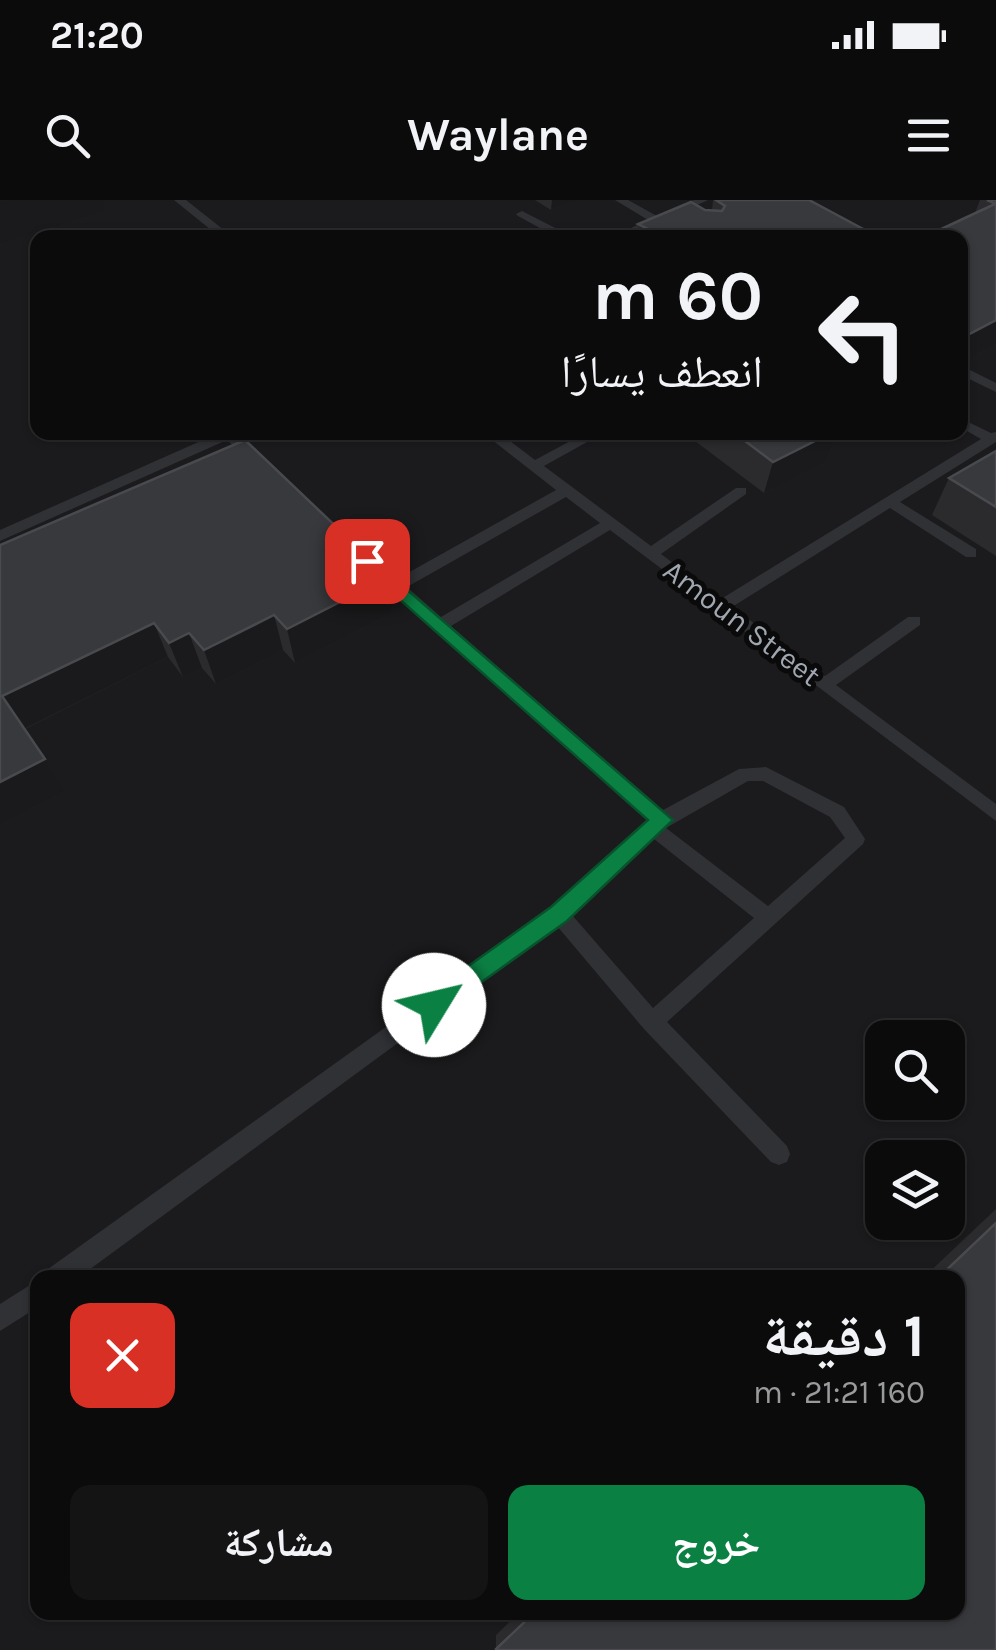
<!DOCTYPE html>
<html lang="ar">
<head>
<meta charset="utf-8">
<style>
	body { margin:0; font-family:Karla,"Noto Naskh Arabic",sans-serif; background:#141415; color:#f1f3f6; direction:rtl; height:100vh; display:flex; flex-direction:column; font-size:38px; white-space:nowrap }
	* { box-sizing:border-box; margin:0 }
	p { font-size:32px; color:#9a9b9d }
	.icon { flex:none; width:55px; height:55px; fill:none; stroke:currentColor; stroke-width:2; stroke-linecap:round; stroke-linejoin:round }
	.map { position:relative; flex:1; overflow:hidden; direction:ltr }
	.panel { position:absolute; left:30px; top:1070px; width:935px; height:350px; display:flex; flex-direction:column; background:#0b0b0c; border-radius:20px; box-shadow:0 2px 8px #0004,0 0 0 2px #2b2b2d; direction:rtl }
	.panel>* { flex:none }
	.hud { position:absolute; left:30px; top:30px; width:938px; height:210px; border-radius:20px; box-shadow:0 2px 8px #0004,0 0 0 2px #2b2b2d; direction:rtl; background:#0b0b0c; color:#f1f3f6; overflow:hidden }
	.tools { position:absolute; left:865px; top:820px; display:grid; gap:20px }
	.tools a { display:grid; place-items:center; width:100px; height:100px; border-radius:20px; background:#0b0b0c; box-shadow:0 2px 8px #0004,0 0 0 2px #2b2b2d; font-size:50px }
	.pin { position:absolute; display:grid; place-items:center; width:85px; height:85px; color:#fff; margin:-42px; border-radius:20px; box-shadow:0 5px 15px #0006 }
	.me { position:absolute; width:110px; margin:-55px; rotate:54deg; stroke-linejoin:round; filter:drop-shadow(0 0 8px #0008) }
	.turn { display:flex; align-items:center; gap:35px; height:210px; padding:0 40px; font-size:45px }
	.turn .icon { width:130px; height:130px; stroke-width:2.5 }
	.turn b { display:block; font-size:70px; line-height:85px }
	.round { display:grid; place-items:center; flex:none; width:105px; height:105px; border-radius:20px; background:#141415 }
	.head { display:flex; align-items:center; justify-content:space-between; height:170px; padding:0 40px }
	h1 { font-size:60px; font-weight:700; line-height:75px }
	.primary-button { display:flex; gap:20px; margin-top:auto; padding:20px 40px }
	.primary-button a { flex:1; height:115px; border-radius:20px; background:#0b8043; color:#fff; font-size:40px; font-weight:700; line-height:115px; text-align:center }
	.primary-button a+a { background:#141415; color:#f1f3f6 }
	.status { display:flex; justify-content:space-between; align-items:center; height:70px; padding:0 50px; background:#0b0b0c; direction:ltr }
	.status svg { height:28px; fill:currentColor }
	header { display:flex; justify-content:space-between; align-items:center; height:130px; padding:0 40px; background:#0b0b0c; font-size:45px; font-weight:700 }
	.map>svg:first-child { display:block }
</style>
</head>
<body>
<div class="status"><b>21:20</b><svg viewBox="0 0 49 12"><path d="M0 12V9h3v3zM5 12V6h3v6zM10 12V3h3v9zM15 12V0h3v12zM26 1h20v11H26zM47 4h2v5h-2z"/></svg></div>
<header><svg class="icon" aria-label="menu" viewBox="0 0 24 24"><path d="M4 6h16M4 12h16M4 18h16"/></svg>Waylane<svg class="icon" aria-label="search" viewBox="0 0 24 24"><circle cx="10" cy="10" r="6"/><path d="M15 15l6 6"/></svg></header>
<div class="map">
<svg width="996" height="1450" viewBox="0 0 996 1450">
	<rect width="100%" height="100%" fill="#0f0f10"/>
	<path fill="#1b1b1d" fill-rule="evenodd" d="M0,0H996V1450H0ZM38,38H960V232H38ZM882,838H948V902H882ZM882,958H948V1022H882ZM38,1078H958V1412H38Z"/>
	<g fill="none" stroke-linecap="round" stroke-linejoin="round">
		<g fill="#303135" fill-rule="evenodd">
			<path d="M174,0H186L234,38H221Z"/>
			<path d="M615,0H628L657,16L694,0H708L626,38H610L648,20Z"/>
			<path d="M522,11L571,36L572,38H558L518,16L516,14Z"/>
			<path d="M968,169L996,183V192L963,176L961,173Z"/>
			<path d="M960,218L991,233L996,232V242L900,302L976,349V357H966L890,308L732,407L825,476L908,417H920V425L836,485L996,604V621L610,330L451,426L663,610L739,569L766,567L844,607L865,639L863,644L667,822L787,946L790,954L787,962L779,965L771,962L644,829L557,726L78,1078H45L48,1069L552,708L649,620L362,364L370,359L397,379L556,290L482,232H498L535,260L587,232H605L544,266L651,346L736,288H746V294L661,354L721,399L981,239L960,227ZM566,297L600,323L441,417L407,387ZM748,581H763L830,617L845,638L768,706L666,628ZM654,639L754,718L653,808L572,715Z"/>
			<path d="M221,232H235L262,257V263H252L227,240L0,341V330Z"/>
			<path d="M38,1080V1107L0,1131V1104Z"/>
		</g>
	</g>
	<g fill="#2b2b2e">
		<path d="M535,0H578L551,10Z"/>
		<path d="M713,0H809L637,35L638,24L705,10H712Z"/>
		<path d="M980,0H996V144L962,162L960,167V38L975,13Z"/>
		<path d="M683,232H837L827,262L764,293Z"/>
		<path d="M996,251V356L932,315L949,278Z"/>
		<path d="M0,345L389,377L394,412L295,463L283,450L216,484L202,468L183,477L168,457L25,529L66,591L0,625Z"/>
		<path d="M996,1009V1450L496,1449V1435L520,1412H958V1078H923Z"/>
	</g>
	<g fill="#1a1a1c">
		<path d="M8,0H102L105,10L0,43V3Z"/>
		<path d="M552,0H578L551,10Z"/>
		<path d="M996,120V144L962,162L960,167V139Z"/>
		<path d="M833,232H837L827,262L764,293L773,262Z"/>
		<path d="M389,377L394,412L295,463L287,429Z"/>
		<path d="M274,415L283,450L216,484L204,450Z"/>
		<path d="M154,423L168,457L24,529L2,496Z"/>
		<path d="M189,433L202,468L183,477L169,443Z"/>
		<path d="M45,559L66,591L0,625V582Z"/>
	</g>
	<g fill="#38393c" stroke="#484a4e" stroke-width="2.5">
		<path d="M716,0H809L880,38H632L650,30L638,24L691,2L705,10L722,11L725,6Z"/>
		<path d="M987,0H996V120L960,139V38H922L995,4Z"/>
		<path d="M733,232H833L773,262Z"/>
		<path d="M245,240L389,377L287,429L274,415L204,450L189,433L169,443L154,423L2,496L45,559L0,582V345Z"/>
		<path d="M996,251V307L949,278Z"/>
		<path d="M996,1023V1450H497L496,1449L535,1412H958V1078H938Z"/>
	</g>
	<path fill="#0b8043" stroke="#07532c" stroke-width="2.5" d="M367,355L673,620L567,721L434,816L425,812L422,805L425,797L551,707L648,620L361,365V357Z"/>
	<g text-anchor="middle" stroke-width="10" stroke-linejoin="round" paint-order="stroke">
		<g font-size="30" fill="#a1a7b0" stroke="#0a0a0b">
			<text transform="translate(742 423) rotate(37)" y="10">Amoun Street</text>
		</g>
	</g>
</svg>
<div class="tools">
<a><svg class="icon" aria-label="search" viewBox="0 0 24 24"><circle cx="10" cy="10" r="6"/><path d="M15 15l6 6"/></svg></a>
<a><svg class="icon" aria-label="layers" viewBox="0 0 24 24"><path d="M12 4l9 5-9 5-9-5zM3 14l9 5 9-5"/></svg></a>
</div>
<div class="pin" style="left:367px;top:361px;background:#d93025"><svg class="icon" aria-label="arrive" viewBox="0 0 24 24"><path d="M6 21V4h12l-3 4 3 4H6"/></svg></div>
<svg class="me" style="left:434px;top:805px" viewBox="-20 -20 40 40"><circle r="19" fill="#fff"/><path d="M0-13L10 11 0 6-10 11z" fill="#0b8043"/></svg>
<div class="hud">
<div class="turn"><svg class="icon" aria-label="left" viewBox="0 0 24 24"><path d="M17 20v-9H6M10 6l-5 5 5 5"/></svg><div><b>60 m</b>انعطف يسارًا</div></div>
</div>
<section class="panel">
<div class="head"><div><h1>1 دقيقة</h1><p>160 m · 21:21</p></div><a class="round" style="background:#d93025;color:#fff"><svg class="icon" aria-label="close" viewBox="0 0 24 24"><path d="M6 6l12 12M18 6L6 18"/></svg></a></div>
<div class="primary-button"><a>خروج</a><a>مشاركة</a></div>
</section>
</div>
</body>
</html>
